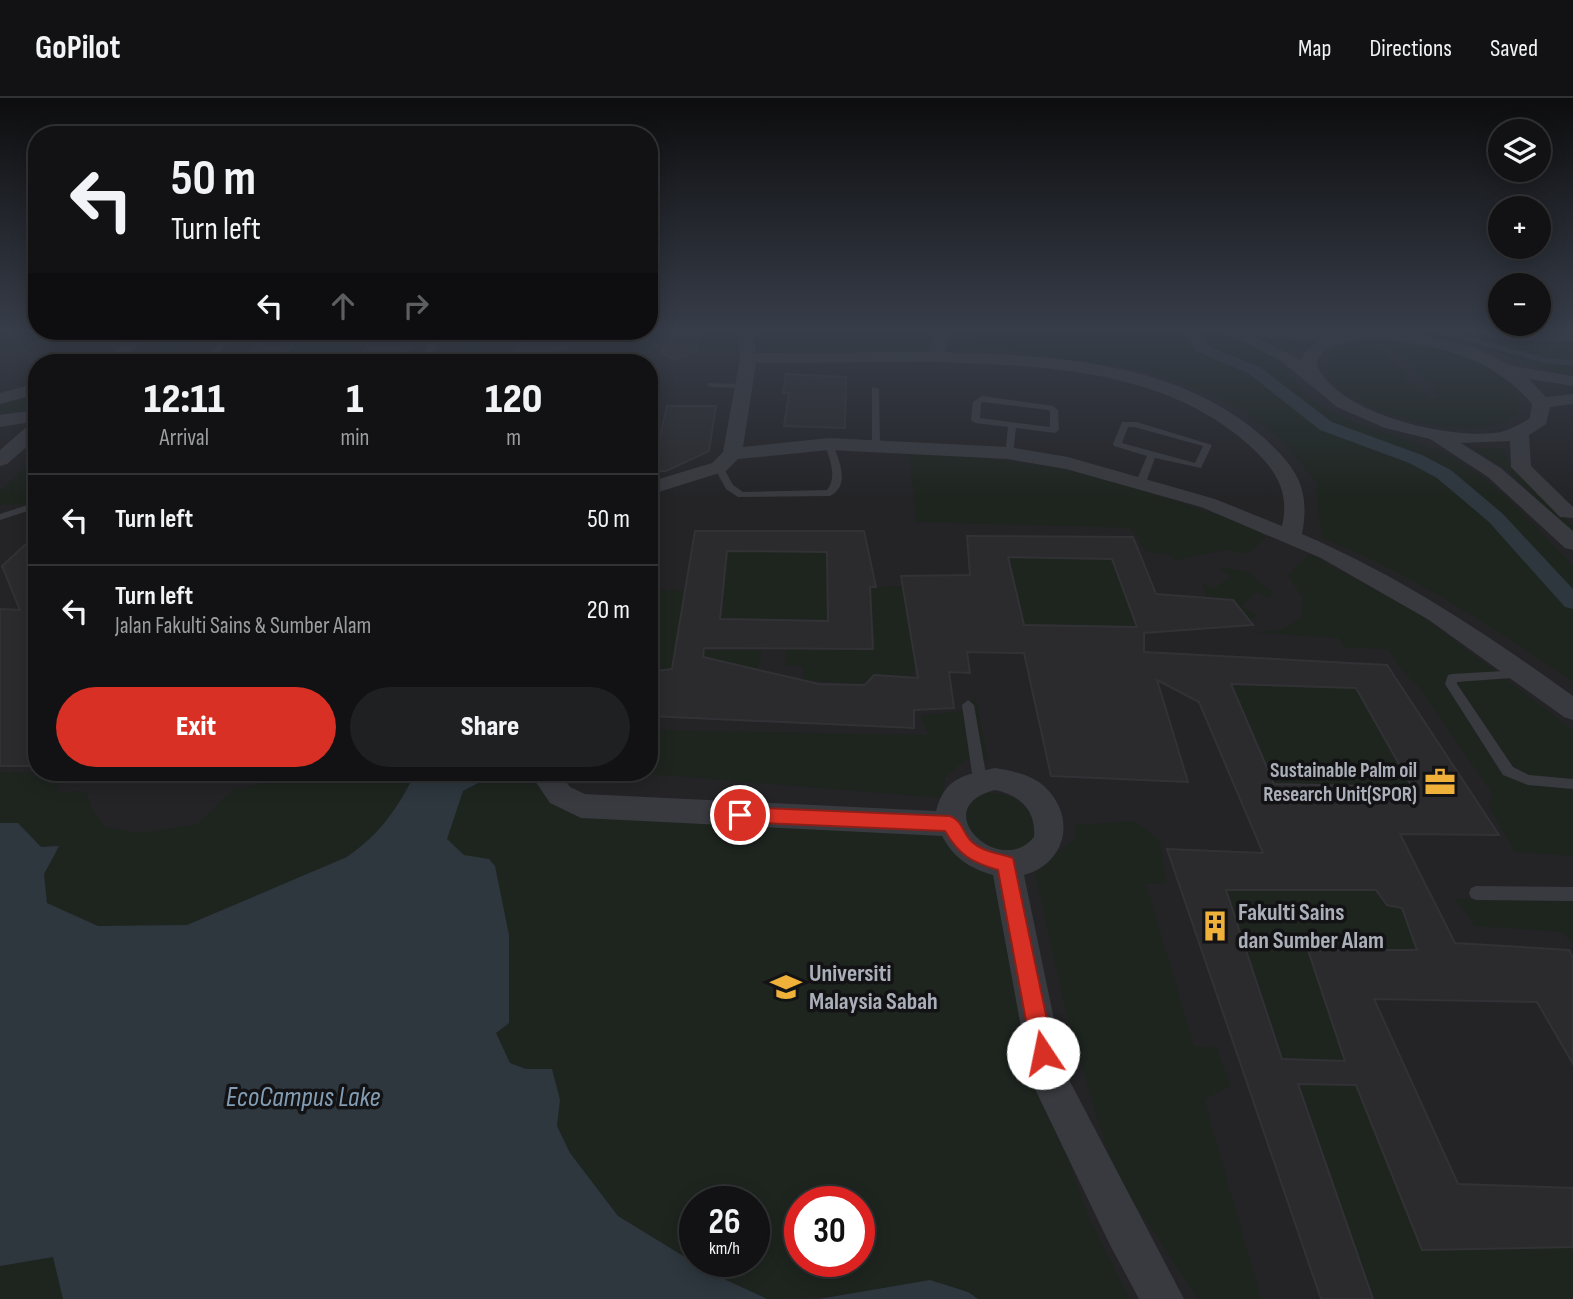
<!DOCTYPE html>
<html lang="en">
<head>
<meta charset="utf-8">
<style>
	body { margin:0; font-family:"Sofia Sans Condensed",sans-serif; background:#1f2022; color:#f1f3f6; height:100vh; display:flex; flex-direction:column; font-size:26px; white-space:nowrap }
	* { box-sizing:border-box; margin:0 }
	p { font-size:23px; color:#9c9ea0 }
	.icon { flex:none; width:38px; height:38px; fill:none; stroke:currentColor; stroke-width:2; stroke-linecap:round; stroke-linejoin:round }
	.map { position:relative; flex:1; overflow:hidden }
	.drawer { position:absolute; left:28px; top:256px; width:630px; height:427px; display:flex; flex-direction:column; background:#121214; border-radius:28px; box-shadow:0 4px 18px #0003,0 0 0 2px #313234 }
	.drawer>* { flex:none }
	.hud { position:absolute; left:28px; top:28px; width:630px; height:214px; border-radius:28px; box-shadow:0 4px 18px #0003,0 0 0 2px #313234; background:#121214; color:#f1f3f6; overflow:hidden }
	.tools { position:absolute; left:1488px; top:21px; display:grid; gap:14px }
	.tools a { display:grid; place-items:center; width:63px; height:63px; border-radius:50%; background:#121214; box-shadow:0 4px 18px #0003,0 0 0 2px #313234; font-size:35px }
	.speed { position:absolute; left:679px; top:1088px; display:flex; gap:14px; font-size:35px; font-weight:700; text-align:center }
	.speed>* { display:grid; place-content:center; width:91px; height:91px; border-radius:50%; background:#121214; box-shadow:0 4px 18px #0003,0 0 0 2px #313234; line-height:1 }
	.speed small { font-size:18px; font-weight:400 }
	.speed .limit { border:10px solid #d22; background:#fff; color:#111 }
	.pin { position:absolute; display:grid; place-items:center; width:60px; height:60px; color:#fff; margin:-30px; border:4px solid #fff; border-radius:50%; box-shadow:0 2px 7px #0007 }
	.me { position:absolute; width:77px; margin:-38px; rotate:349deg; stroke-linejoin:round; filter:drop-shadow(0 0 5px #0008) }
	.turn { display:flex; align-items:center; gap:24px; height:147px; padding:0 28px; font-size:32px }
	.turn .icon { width:91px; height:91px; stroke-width:2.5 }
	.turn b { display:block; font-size:49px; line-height:60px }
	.lanes { display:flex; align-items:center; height:66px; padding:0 28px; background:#0003; justify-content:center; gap:35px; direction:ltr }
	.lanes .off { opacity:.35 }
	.eta { display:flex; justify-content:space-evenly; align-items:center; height:119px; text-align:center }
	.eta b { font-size:42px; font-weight:800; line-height:49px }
	.button { display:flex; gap:14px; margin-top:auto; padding:14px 28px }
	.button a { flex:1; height:80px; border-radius:42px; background:#d93025; color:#fff; font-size:28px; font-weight:800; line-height:80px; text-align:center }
	.button a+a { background:#1f2022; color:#f1f3f6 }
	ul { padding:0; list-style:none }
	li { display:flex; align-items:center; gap:21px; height:91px; padding:0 28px; border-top:2px solid #313234 }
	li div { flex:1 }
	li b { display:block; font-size:26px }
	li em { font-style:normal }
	header { display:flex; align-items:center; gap:42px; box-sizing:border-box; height:98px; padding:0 35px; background:#121214; border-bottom:2px solid #313234 }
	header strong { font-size:33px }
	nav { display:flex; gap:38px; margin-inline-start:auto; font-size:24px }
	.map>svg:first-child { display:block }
</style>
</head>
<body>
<header>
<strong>GoPilot</strong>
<nav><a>Map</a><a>Directions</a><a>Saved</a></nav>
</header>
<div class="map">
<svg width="1573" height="1201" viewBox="0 0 1573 1201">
	<rect width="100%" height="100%" fill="#18181a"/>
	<path fill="#242427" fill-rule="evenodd" d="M0,233H1573V1201H0ZM37,264H649V674H37ZM695,1104H754V1164H695ZM800,1104H859V1164H800Z"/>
	<g fill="#1e251f" fill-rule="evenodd">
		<path d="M169,233H208L175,264H136Z"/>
		<path d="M473,233H490L474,264H452L459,259Z"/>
		<path d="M519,233H665L663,242L566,241L565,237C548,237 526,234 515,247L518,252L556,255L554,261H505Z"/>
		<path d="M980,233H1197C1223,238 1256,243 1276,262C1292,278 1301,296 1321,308C1359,331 1404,338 1445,356C1496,380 1534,429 1573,468V584C1494,530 1411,475 1322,440L1315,382L1281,342L1244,312L1157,275L996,250L978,243Z"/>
		<path d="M1429,233H1473L1516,243L1573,244V278C1523,269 1479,244 1429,233Z"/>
		<path d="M1373,243L1407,277L1403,282C1410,290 1420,291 1429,299H1440L1433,292L1437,287L1419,277L1384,243C1432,248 1494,258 1521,303L1518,316C1507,323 1497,327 1483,329C1444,335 1325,312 1327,261L1338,251Z"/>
		<path d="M293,247H397L386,264H279Z"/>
		<path d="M37,295V312L0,315V309L12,301Z"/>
		<path d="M1472,350H1502L1514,372L1573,428V435L1507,372Z"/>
		<path d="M909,351L1056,370L1104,380L1254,429L1266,440L1247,456L1226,452L1175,462L1171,457L1145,453L1131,430L916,424Z"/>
		<path d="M37,358V398L29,406L0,407V392Z"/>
		<path d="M727,453L827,454L828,523L720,521Z"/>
		<path d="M1310,456L1418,515L1573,632V758L1515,754L1489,709L1492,695L1417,587L1403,574L1388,551L1345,550L1338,540L1257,535L1284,531L1300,520L1304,502L1288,477Z"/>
		<path d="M1008,459L1112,461L1137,529L1024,527Z"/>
		<path d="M1228,470L1248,474L1272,494L1270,501L1257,494L1242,508L1257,517L1254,520H1244L1233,502L1207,499L1202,485L1213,491L1231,479L1220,471Z"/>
		<path d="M902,488L916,567L912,579L874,577L865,587L803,582V569L785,567L786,551H868L872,547L870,489Z"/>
		<path d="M687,491L676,552H762L758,570L649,574L651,492Z"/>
		<path d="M1231,586L1356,590L1412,689L1274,686Z"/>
		<path d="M975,599L988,661L965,662L945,679L943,700L621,674H649V632L928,637L921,618L966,612Z"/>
		<path d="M0,674L65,676L56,694L85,693L93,713L106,729L139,735L198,726L233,692L257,686L282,674H416C397,712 382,734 347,759L187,827L98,828L47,805L44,776L57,754L55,746L41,749L18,725H0Z"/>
		<path d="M499,674H549L554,687L572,703L942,723L999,766L1034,963L1089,1120L1130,1201H978L968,1194L767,1201L711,1175L618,1118L570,1055L557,1028L560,1002L526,971L510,965L496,935L509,924V837L495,768L464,757L446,741L463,693ZM695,1104H754V1164H695ZM800,1104H859V1164H800Z"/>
		<path d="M988,695C1012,695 1022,703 1036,722L1034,741C1006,764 994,752 968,734L965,713L978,698Z"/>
		<path d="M1135,723L1160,743L1167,785L1146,786L1194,948L1217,950L1231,988L1204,1001L1261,1201H1198L1113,1073L1066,915L1032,762L1060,752L1075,741L1074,727Z"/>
		<path d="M1226,792H1376L1387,807L1402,810L1417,852H1308L1345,963L1282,961Z"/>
		<path d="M1455,801L1573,803V847L1562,834L1475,828Z"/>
		<path d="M1298,986L1356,987L1423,1152L1569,1149L1573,1157V1201H1373Z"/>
		<path d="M53,1159L63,1201H0V1168Z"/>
	</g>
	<g fill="#2e373e">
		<path d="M1473,233H1573V244L1499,242Z"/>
		<path d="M416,674H499L463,693L447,741L464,757L489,761L495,768L509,837V925L496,935L510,965L526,971H552L560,1002L557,1028L570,1055L618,1118L711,1175L767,1201H63L53,1159L0,1168V725H18L41,749L59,748L44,776L47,805L98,828L187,827L347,759C382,734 397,711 416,674Z"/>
		<path d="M930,1182L968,1194L978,1201H819Z"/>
	</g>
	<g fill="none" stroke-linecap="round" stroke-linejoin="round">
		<g stroke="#2e373e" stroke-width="5">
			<path d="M1188,233L1198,242"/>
			<path d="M1440,233L1543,262L1573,265"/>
		</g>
		<path fill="#2e373e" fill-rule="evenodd" d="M1198,237L1203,239L1212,250L1260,269L1332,324L1422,357L1451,372L1503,416L1573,491V511L1565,509L1489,424L1437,380L1409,365L1320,332L1248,275L1195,253L1190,242Z"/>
	</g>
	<g fill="#2b2b2e" stroke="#323236" stroke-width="2" fill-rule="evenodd">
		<path d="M665,233H701L697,253L675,262L662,255Z"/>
		<path d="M269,234H304L279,264H241Z"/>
		<path d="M375,235H419L400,264H356Z"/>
		<path d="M566,237V255L511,254L532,238Z"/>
		<path d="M786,276L846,279L845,330L784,328L789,295H783Z"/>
		<path d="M667,308H716L709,353L666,373H649V347H658Z"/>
		<path d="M695,433H864L876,489H870L873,551L704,550L703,559L819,586L865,587L874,577L918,580L901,478L970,477L967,438L1133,439L1156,496L1233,502L1253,527L1144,535V554L1387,567L1499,737L1400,736L1455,845L1569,852L1573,859V966L1537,904L1374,901L1458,1086L1573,1090V1149L1422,1152L1356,987L1298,986L1373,1201H1321L1167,751L1263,755L1199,604L1157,582L1188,684L1051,678L1024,555L967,554L970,575L949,574L954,610L914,612V630L649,618V574L672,571ZM727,453L827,454L828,523L720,521ZM1008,459L1112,461L1137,529L1024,527ZM1231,586L1356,590L1412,689L1274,686ZM1226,792H1376L1387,807L1402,810L1417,852H1308L1345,963L1282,961Z"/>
		<path d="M37,436V668H0V511L20,512L2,468Z"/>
	</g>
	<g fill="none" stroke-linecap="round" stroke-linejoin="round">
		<g fill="#393a3f" fill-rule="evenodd">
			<path d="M231,233H239L214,260L228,264H202Z"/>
			<path d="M438,233H446L426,264H418Z"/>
			<path d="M708,285L742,286L746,288L742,290L711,289L707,287Z"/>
			<path d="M872,289L879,291L880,346L876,349L872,346Z"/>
			<path d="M982,298L1053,308L1058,312L1059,332L1055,335L1016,330L1013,355L1008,358L1005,357L1008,329L975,325L971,322L973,304ZM983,304L1048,312L1050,313V329L980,320L981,305Z"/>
			<path d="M1122,324H1137L1212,347L1201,370L1155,360L1146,384L1144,386H1138L1136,384L1147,358L1114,348L1113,346ZM1128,329H1134L1203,348L1195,365L1122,345Z"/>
			<path d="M829,343L833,346C839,363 851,387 830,398L738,399L726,391L714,369L719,366L722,367L733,387L743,394L827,392C838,378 829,361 825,346Z"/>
			<path d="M37,404V410L0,422V416Z"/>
			<path d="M1521,572L1527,576L1525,579L1457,584V586L1513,669L1529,677L1573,681V691L1528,687L1503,677L1445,586L1448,577L1452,576Z"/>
			<path d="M968,602L974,607L987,682L985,686L980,687L975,686L973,682L962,607Z"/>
			<path d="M1476,788L1573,789V803L1476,802L1471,800L1469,795L1471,790Z"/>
		</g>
		<g fill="#393a3f" fill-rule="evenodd">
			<path d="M135,233H153L120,264H102Z"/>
			<path d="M738,233H754L756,255L928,254L935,233H951L945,254C1054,258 1177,263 1263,339C1296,369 1311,390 1302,436C1400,478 1487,536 1573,598V622L1564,619L1429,522L1321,460L1201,409L1066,371L1008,361L829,352L738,361L726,373L649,397V384L712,365L723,354L740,260ZM935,264C1045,268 1166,271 1251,349C1276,372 1290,394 1282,428L1215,401L1068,359L1008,349L829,340L743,349L756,265Z"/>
			<path d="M1223,233H1244L1301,262L1306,252L1320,243L1259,238L1251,233L1343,236L1402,233L1475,250L1512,268L1573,278V288L1529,281L1546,299L1573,296V306L1550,309L1546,326L1529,337L1531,368L1573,409V420L1560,419L1511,369L1510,343L1461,345L1502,371L1573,433V452L1565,450L1488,379L1430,341L1385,330L1337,309L1281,263ZM1380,241C1438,247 1493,259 1532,306L1530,320C1521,326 1512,331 1501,334C1453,343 1334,316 1316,265C1325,242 1359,242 1380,241Z"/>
			<path d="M37,285V296L0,306V295Z"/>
			<path d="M37,312V323L0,329V317Z"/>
			<path d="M37,324V340L7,366L0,368V352L30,326Z"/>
			<path d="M995,670C1013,673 1033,677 1046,690C1077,721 1065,766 1024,777L1065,974L1184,1201H1139L1110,1147L1035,991L1030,978L993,777C969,770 954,760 942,738L581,720L550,705L529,674H559L570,689L585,696L936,713C945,679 964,677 995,670ZM995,692C1020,697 1036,712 1034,739C1000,781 925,710 995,692Z"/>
		</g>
	</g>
	<linearGradient id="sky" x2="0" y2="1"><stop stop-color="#0d0d0e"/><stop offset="0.58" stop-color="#373d49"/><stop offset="1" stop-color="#373d49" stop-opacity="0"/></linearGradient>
	<rect width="1573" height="401" fill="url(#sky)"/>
	<path fill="#d93025" stroke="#8d1f18" stroke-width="2" d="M740,709L950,718C962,722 963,735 971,743C982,754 999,755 1013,760L1054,955L1051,962L1043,966L1035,962L1032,955L998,772C971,764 959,757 945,733L740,724L731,717Z"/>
	<defs>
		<g id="office-bare" transform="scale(2.415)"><path d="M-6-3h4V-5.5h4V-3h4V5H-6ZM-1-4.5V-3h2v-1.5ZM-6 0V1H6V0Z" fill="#f0b13a" stroke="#131315" stroke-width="2.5" paint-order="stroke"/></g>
		<g id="building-bare" transform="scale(2.415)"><path d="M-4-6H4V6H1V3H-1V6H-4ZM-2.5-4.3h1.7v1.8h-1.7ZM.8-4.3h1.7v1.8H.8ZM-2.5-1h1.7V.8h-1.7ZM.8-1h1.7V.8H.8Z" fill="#f0b13a" stroke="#131315" stroke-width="2.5" paint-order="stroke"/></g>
		<g id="university-bare" transform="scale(2.415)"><path d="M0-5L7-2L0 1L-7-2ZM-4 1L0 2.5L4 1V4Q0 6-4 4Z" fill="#f0b13a" stroke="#131315" stroke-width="2.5" paint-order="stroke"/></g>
	</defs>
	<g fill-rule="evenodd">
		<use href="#office-bare" x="1440" y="684"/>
		<use href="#building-bare" x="1215" y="828"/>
		<use href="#university-bare" x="786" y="889"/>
	</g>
	<g text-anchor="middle" stroke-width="7" stroke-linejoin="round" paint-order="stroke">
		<g font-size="21" font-weight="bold" fill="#abafba" stroke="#131315" text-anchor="end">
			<text x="1417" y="679">Sustainable Palm oil<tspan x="1417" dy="24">Research Unit(SPOR)</tspan></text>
		</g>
		<g font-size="24" font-weight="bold" fill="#abafba" stroke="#131315" text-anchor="start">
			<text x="1238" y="822">Fakulti Sains<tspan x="1238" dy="28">dan Sumber Alam</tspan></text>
			<text x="809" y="883">Universiti<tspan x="809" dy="28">Malaysia Sabah</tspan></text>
		</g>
		<g font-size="28" font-style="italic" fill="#829db4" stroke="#131315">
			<text x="303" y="1008">EcoCampus Lake</text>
		</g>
	</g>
</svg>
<div class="tools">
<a><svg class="icon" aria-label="layers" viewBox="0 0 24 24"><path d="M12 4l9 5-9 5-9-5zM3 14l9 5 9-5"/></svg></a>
<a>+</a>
<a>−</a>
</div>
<div class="speed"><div>26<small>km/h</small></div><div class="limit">30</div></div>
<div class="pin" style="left:740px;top:717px;background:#d93025"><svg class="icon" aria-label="arrive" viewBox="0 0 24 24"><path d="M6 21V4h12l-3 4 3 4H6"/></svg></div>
<svg class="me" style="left:1043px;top:955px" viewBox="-20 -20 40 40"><circle r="19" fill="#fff"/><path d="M0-13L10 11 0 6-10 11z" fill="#d93025"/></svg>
<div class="hud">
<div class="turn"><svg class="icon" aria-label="left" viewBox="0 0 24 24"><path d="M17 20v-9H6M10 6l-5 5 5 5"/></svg><div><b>50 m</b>Turn left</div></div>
<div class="lanes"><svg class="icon" aria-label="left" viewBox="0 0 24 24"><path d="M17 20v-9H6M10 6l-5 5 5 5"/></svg><svg class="icon off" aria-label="ahead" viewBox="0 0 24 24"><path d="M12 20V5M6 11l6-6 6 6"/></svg><svg class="icon off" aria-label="right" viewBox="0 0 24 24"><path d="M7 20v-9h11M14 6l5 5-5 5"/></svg></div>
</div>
<section class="drawer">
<div class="eta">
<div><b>12:11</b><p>Arrival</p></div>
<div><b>1</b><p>min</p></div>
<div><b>120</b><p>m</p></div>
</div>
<ul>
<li><svg class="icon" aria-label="left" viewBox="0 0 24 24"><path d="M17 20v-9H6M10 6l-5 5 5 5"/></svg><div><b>Turn left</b></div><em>50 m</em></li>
<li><svg class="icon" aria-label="left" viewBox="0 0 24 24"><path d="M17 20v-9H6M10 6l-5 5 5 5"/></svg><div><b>Turn left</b><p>Jalan Fakulti Sains &amp; Sumber Alam</p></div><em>20 m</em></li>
</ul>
<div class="button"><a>Exit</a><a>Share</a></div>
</section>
</div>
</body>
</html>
